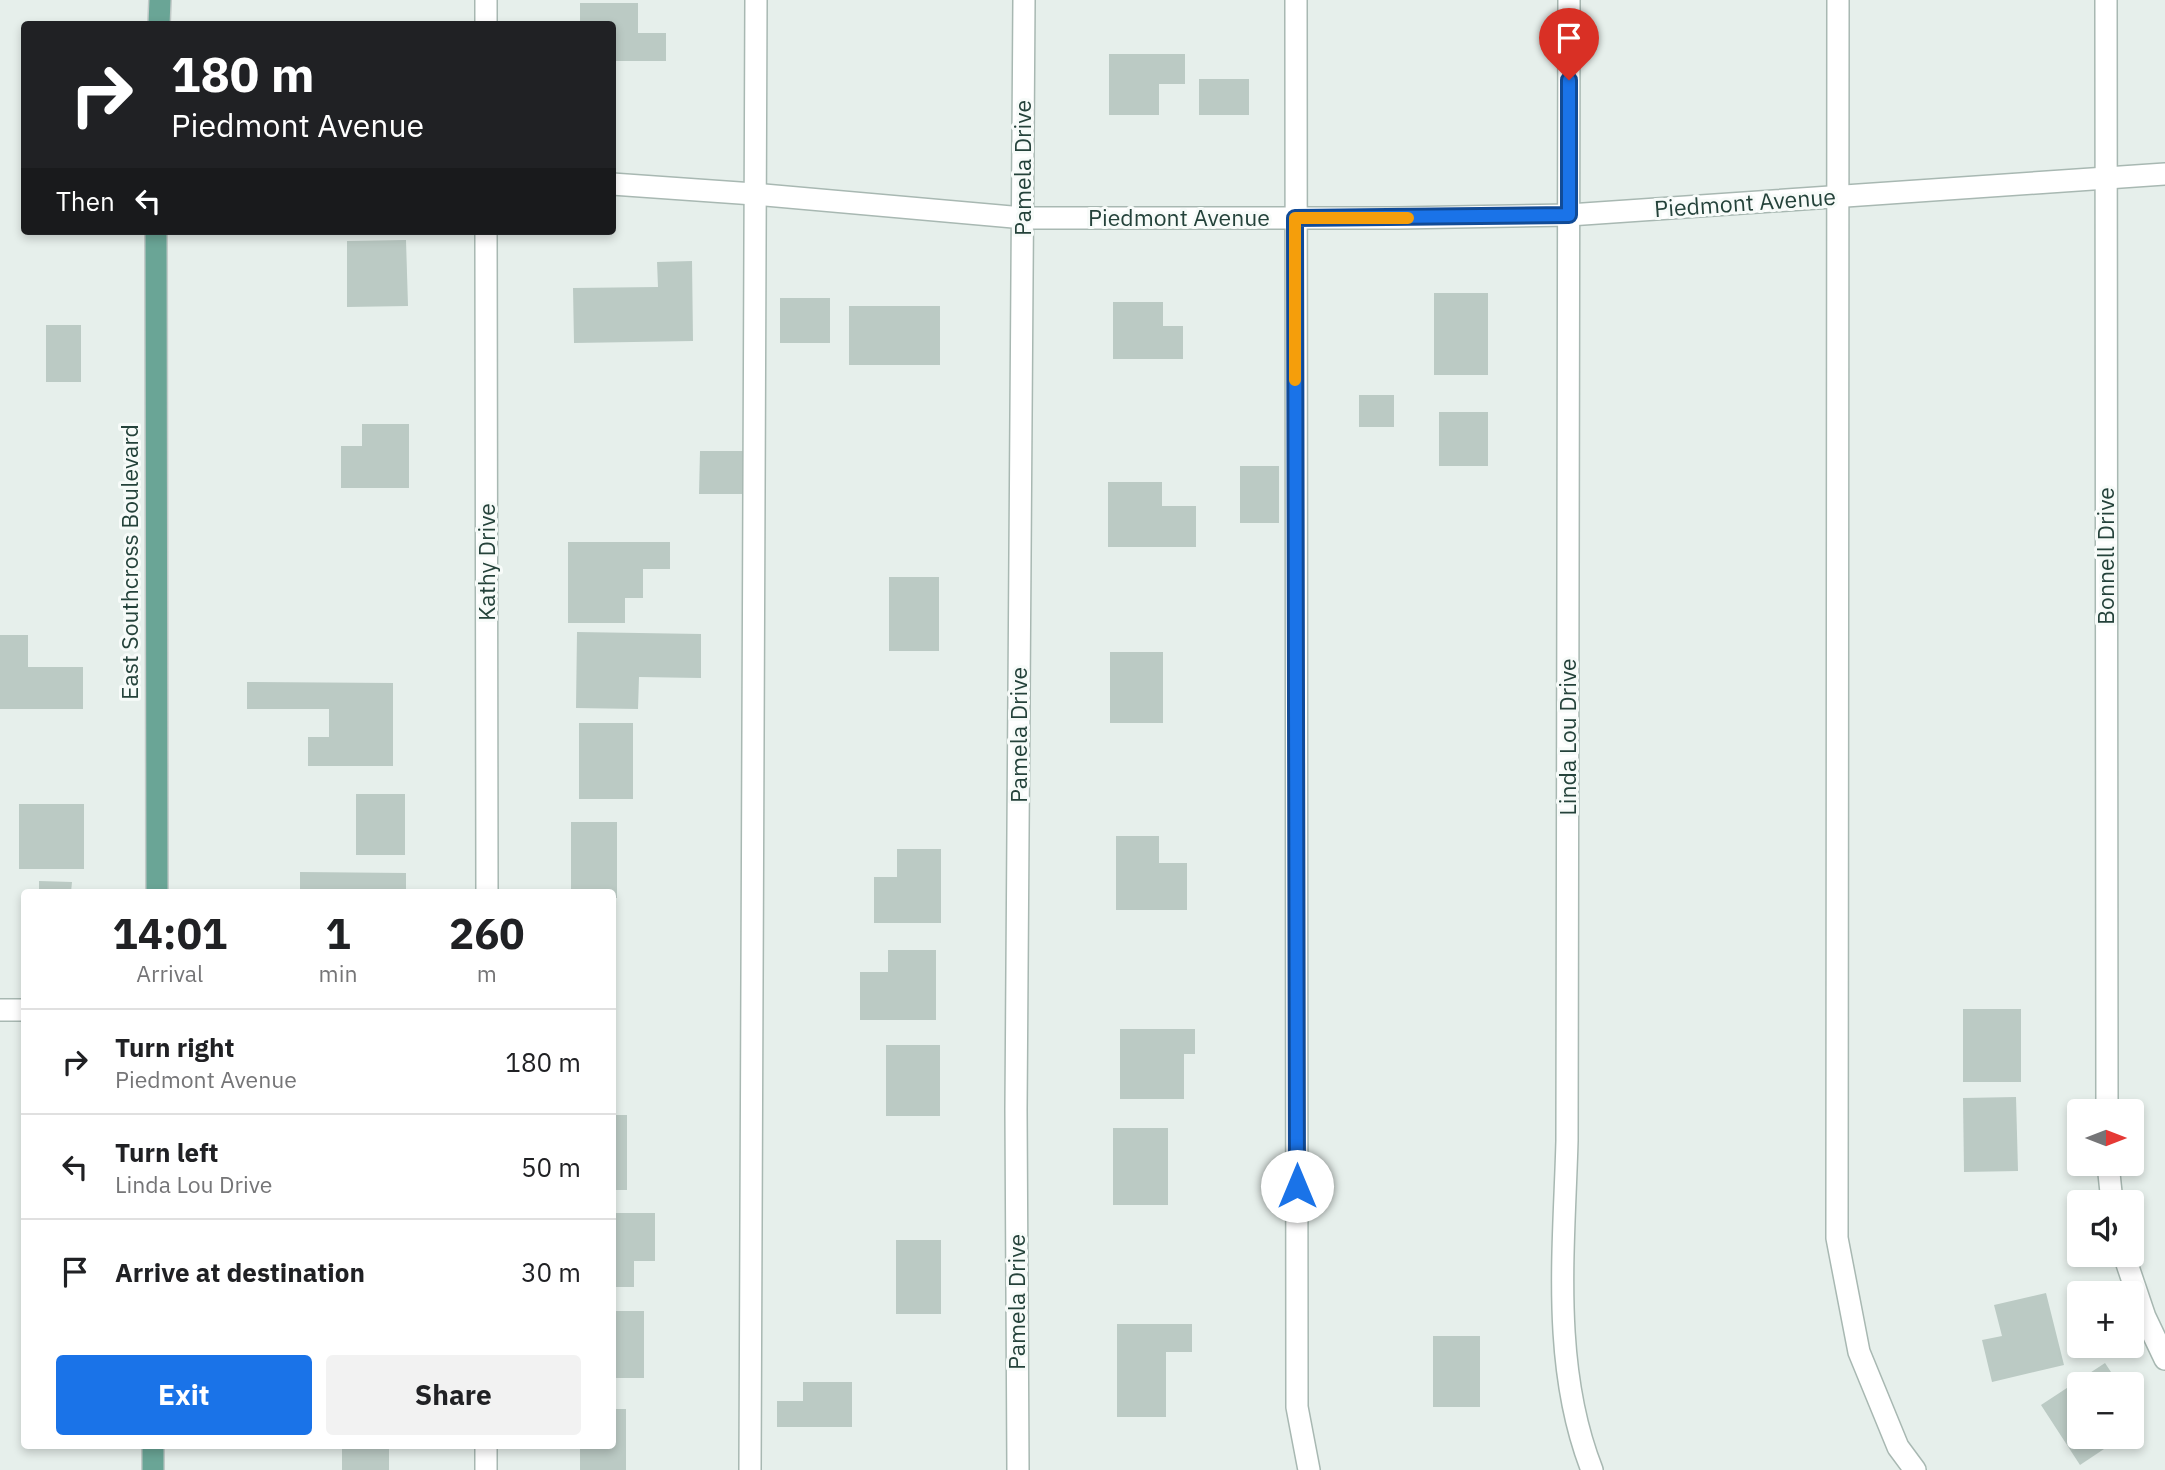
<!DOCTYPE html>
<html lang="en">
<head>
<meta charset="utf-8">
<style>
	body { margin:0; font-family:"IBM Plex Sans",sans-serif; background:#f2f2f2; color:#202124; height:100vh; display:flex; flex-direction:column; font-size:26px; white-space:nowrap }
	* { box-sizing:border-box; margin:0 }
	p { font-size:23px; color:#757577 }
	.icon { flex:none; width:38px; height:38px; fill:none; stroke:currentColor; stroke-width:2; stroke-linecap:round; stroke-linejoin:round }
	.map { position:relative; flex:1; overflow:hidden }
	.drawer { position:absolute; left:21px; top:889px; width:595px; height:560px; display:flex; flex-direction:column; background:#fff; border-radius:7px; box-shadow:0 4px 10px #0003 }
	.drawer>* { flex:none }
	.top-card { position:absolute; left:21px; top:21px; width:595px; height:214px; border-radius:7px; box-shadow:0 4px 10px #0003; background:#202124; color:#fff; overflow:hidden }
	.needle { width:46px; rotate:90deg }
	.fabs { position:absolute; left:2067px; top:1099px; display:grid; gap:14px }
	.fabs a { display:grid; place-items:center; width:77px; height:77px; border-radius:7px; background:#fff; box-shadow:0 4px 10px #0003; font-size:35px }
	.pin { position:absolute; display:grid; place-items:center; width:60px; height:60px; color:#fff; margin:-72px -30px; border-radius:50% 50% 50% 0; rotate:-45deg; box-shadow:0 0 7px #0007 }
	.pin .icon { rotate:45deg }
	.me { position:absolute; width:77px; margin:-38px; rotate:0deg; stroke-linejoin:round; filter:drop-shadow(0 0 5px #0008) }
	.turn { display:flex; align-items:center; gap:24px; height:147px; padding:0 35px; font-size:32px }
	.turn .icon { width:91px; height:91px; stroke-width:2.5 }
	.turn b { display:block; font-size:49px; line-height:60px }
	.then { display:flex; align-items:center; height:66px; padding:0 35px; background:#0003; gap:14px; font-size:26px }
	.eta { display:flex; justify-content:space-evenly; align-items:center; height:119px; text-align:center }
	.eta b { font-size:42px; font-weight:800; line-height:49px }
	.primary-button { display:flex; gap:14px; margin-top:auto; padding:14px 35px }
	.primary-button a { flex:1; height:80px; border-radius:7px; background:#1a73e8; color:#fff; font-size:28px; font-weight:800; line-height:80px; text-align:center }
	.primary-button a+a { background:#f2f2f2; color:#202124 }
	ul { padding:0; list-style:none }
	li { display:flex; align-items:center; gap:21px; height:105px; padding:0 35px; border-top:2px solid #e0e0e0 }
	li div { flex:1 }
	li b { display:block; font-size:26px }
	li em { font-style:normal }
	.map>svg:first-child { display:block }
</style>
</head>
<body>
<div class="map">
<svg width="2165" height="1470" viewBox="0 0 2165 1470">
	<rect width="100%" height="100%" fill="#e6efeb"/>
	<g fill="#bbcac4">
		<path d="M580,3H638V33H666V61H612V24H580Z"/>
		<path d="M1109,54H1185V84H1159V115H1109Z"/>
		<rect x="1199" y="79" width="50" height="36"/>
		<path d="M406,240L408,306L347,307V241Z"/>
		<path d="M692,261L693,341L574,343L573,288L658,287L657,262Z"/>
		<rect x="1434" y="293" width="54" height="82"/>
		<rect x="780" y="298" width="50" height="45"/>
		<path d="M1113,302H1163V326H1183V359H1113Z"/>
		<rect x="849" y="306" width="91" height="59"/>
		<rect x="46" y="325" width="35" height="57"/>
		<rect x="1359" y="395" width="35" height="32"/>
		<rect x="1439" y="412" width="49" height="54"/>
		<path d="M362,424H409V488H341V446H362Z"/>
		<path d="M700,451H743V494H699Z"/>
		<rect x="1240" y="466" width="39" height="57"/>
		<path d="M1108,482H1162V506H1196V547H1108Z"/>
		<path d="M568,542H670V569H643V598H625V623H568Z"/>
		<rect x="889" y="577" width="50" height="74"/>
		<path d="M577,632L701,634V678L639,677L638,709L576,708Z"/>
		<path d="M0,635H28V667H83V709H0Z"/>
		<rect x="1110" y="652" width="53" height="71"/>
		<path d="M247,682L393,683V766H308V737H329V709H247Z"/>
		<rect x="579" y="723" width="54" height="76"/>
		<rect x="356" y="794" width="49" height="61"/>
		<rect x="19" y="804" width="65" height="65"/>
		<path d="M571,822H617V898H612V892H571Z"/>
		<path d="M1116,836H1159V863H1187V910H1116Z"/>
		<path d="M897,849H941V923H874V877H897Z"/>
		<path d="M300,872L406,873V892H300Z"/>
		<path d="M39,881L72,882L71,892H39Z"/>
		<path d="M888,950H936V1020H860V972H888Z"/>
		<rect x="1963" y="1009" width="58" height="73"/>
		<path d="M1120,1029H1195V1054H1184V1099H1120Z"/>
		<rect x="886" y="1045" width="54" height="71"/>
		<path d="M2016,1097L2018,1171L1964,1172L1963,1098Z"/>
		<rect x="612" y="1115" width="15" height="75"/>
		<rect x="1113" y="1128" width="55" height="77"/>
		<path d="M612,1213H655V1261H634V1287H612Z"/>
		<rect x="896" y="1240" width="45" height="74"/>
		<path d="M2046,1293L2064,1365L1992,1382L1982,1340L2002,1336L1994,1305Z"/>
		<rect x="612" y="1311" width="32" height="67"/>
		<path d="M1117,1324H1192V1352H1166V1417H1117Z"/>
		<rect x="1433" y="1336" width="47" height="71"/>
		<path d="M2105,1363L2119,1384H2079V1437H2118L2119,1439L2080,1465L2041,1405Z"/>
		<path d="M803,1382H852V1427H777V1401H803Z"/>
		<path d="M612,1409H626V1470H580V1446H612Z"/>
		<rect x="342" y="1446" width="47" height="24"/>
	</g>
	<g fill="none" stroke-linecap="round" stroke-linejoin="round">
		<g stroke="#a8b8b2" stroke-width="24">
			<g id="minor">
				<path d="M1296,0L1297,1407L1309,1470"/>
				<path d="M1569,0L1567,1141C1564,1250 1551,1366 1592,1470"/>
				<path d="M1838,0L1837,1238L1859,1352L1898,1447L1915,1470"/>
				<path d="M2106,0L2107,1111"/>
				<path d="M486,24V0"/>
				<path d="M612,184L754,194L1023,218H1398L1569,215L2165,174"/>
				<path d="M486,231L487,892"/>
				<path d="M0,1010H24"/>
				<path d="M2108,1164L2112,1202"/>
				<path d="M2124,1255L2145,1317L2165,1359"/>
				<path d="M486,1470V1446"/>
				<path d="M750,1470L756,0"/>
				<path d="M1018,1470L1016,1110L1024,0"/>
			</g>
		</g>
		<g stroke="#c2cac8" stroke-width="24">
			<g id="major">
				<path d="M159,24L160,0"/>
				<path d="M156,231L157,892"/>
				<path d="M153,1470V1446"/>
			</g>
		</g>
		<use href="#minor" stroke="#fff" stroke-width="21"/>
		<use href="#major" stroke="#6aa596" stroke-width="21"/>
	</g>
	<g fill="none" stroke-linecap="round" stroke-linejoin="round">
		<g stroke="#114b97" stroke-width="18">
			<path id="route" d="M1297,1186L1295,218L1569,215V80"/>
		</g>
		<use href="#route" stroke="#1a73e8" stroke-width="12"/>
		<path stroke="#f59e0b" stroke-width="12" d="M1295,380V218H1408"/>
	</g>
	<g text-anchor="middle" stroke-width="6" stroke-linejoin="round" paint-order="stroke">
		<g font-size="23" fill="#24423a" stroke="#f7fbf9">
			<text transform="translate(1023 168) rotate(-90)" y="8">Pamela Drive</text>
			<text transform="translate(1745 203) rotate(-4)" y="8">Piedmont Avenue</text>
			<text x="1179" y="226">Piedmont Avenue</text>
			<text transform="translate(2106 556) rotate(-90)" y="8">Bonnell Drive</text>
			<text transform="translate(130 562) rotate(-90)" y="8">East Southcross Boulevard</text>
			<text transform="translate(487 562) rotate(-90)" y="8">Kathy Drive</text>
			<text transform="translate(1019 735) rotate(-90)" y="8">Pamela Drive</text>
			<text transform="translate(1568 737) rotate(-90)" y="8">Linda Lou Drive</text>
			<text transform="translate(1017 1302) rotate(-90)" y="8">Pamela Drive</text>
		</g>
	</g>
</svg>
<div class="fabs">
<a><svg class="needle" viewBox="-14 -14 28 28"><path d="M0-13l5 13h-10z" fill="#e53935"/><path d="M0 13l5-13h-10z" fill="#757577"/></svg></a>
<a><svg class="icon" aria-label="sound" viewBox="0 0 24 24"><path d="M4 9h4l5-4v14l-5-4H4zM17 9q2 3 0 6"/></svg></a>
<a>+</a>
<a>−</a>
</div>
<div class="pin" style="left:1569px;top:80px;background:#d93025"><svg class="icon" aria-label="arrive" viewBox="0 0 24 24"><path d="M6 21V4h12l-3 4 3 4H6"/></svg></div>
<svg class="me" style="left:1297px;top:1186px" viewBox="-20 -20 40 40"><circle r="19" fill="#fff"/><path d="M0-13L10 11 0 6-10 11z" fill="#1a73e8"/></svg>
<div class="top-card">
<div class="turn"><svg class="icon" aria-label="right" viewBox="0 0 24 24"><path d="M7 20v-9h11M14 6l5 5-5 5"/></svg><div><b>180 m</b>Piedmont Avenue</div></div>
<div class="then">Then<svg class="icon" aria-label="left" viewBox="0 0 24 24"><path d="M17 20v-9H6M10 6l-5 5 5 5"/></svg></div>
</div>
<section class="drawer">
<div class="eta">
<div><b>14:01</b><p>Arrival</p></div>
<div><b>1</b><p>min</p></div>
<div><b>260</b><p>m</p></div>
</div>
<ul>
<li><svg class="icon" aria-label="right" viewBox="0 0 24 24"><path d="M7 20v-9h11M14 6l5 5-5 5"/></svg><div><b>Turn right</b><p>Piedmont Avenue</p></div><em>180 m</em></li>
<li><svg class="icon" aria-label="left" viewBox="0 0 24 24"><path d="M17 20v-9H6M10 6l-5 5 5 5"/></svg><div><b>Turn left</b><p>Linda Lou Drive</p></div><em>50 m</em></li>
<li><svg class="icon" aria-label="arrive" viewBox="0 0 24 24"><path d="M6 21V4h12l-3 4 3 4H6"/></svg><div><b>Arrive at destination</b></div><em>30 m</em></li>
</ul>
<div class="primary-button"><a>Exit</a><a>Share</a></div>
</section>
</div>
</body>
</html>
